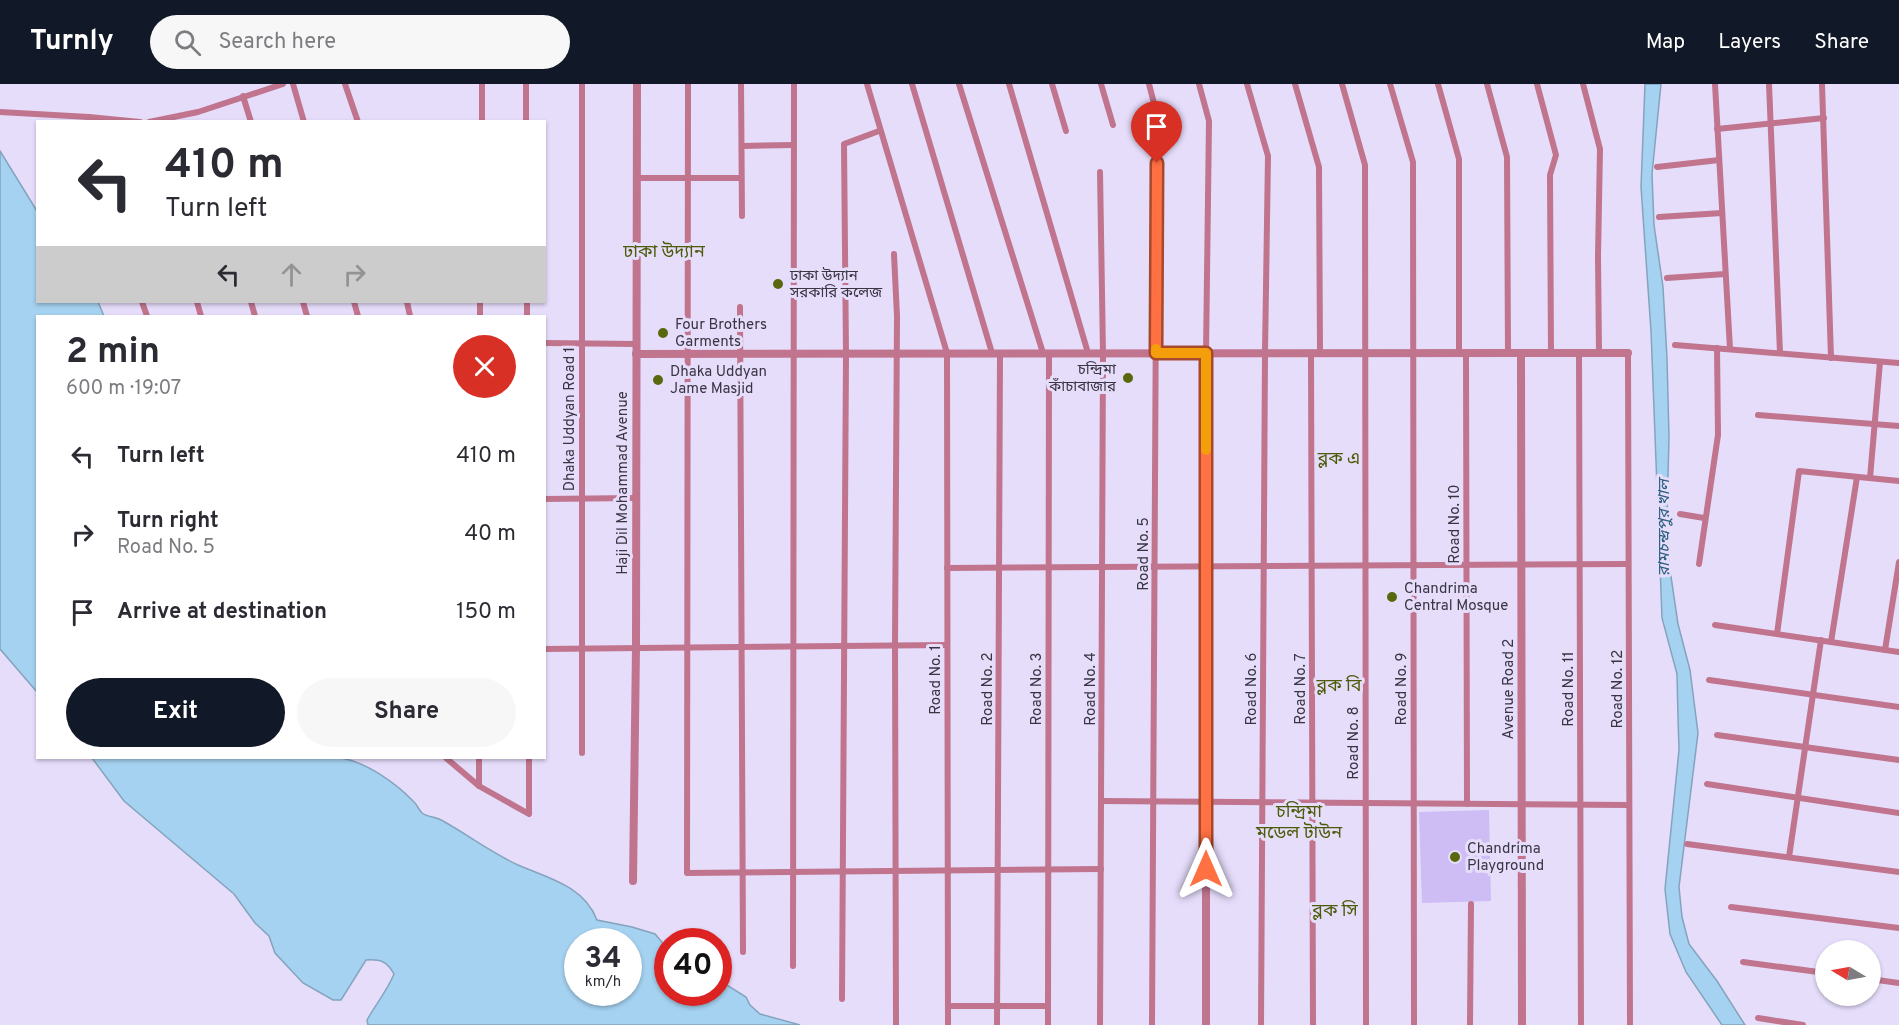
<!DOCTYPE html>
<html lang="en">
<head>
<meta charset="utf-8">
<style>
	body { margin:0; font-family:Overpass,"Noto Sans Bengali",sans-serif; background:#f7f7f7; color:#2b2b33; height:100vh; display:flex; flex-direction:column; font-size:22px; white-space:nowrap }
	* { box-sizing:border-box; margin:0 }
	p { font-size:20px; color:#7c7c81 }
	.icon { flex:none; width:33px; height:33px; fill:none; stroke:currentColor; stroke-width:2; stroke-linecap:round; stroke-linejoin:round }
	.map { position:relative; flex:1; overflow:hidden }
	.panel { position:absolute; left:36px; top:231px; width:510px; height:444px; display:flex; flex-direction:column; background:#fff; border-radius:0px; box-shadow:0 2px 4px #0004 }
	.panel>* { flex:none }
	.hud { position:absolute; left:36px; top:36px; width:510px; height:183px; border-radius:0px; box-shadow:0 2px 4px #0004; background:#fff; color:#2b2b33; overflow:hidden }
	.needle { width:39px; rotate:280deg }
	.fabs { position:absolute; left:1815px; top:856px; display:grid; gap:12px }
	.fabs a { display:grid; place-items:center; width:66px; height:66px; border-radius:50%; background:#fff; box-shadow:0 2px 4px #0004; font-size:30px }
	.speed { position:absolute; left:564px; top:844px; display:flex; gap:12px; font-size:30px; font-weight:700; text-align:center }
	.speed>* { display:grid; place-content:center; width:78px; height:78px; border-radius:50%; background:#fff; box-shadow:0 2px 4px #0004; line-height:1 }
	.speed small { font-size:15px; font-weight:400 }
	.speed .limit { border:9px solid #d22; background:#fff; color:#111 }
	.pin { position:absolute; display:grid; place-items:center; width:51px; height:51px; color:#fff; margin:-62px -26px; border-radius:50% 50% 50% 0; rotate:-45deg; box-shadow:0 0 6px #0007 }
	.pin .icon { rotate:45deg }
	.me { position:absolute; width:66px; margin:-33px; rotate:0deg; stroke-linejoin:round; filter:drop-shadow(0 0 4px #0008) }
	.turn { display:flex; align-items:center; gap:21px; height:126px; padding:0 30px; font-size:27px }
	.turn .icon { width:78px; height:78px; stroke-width:2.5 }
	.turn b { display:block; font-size:42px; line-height:51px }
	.lanes { display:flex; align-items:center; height:57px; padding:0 30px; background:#0003; justify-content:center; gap:30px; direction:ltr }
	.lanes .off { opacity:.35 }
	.round { display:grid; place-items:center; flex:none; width:63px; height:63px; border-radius:32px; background:#f7f7f7 }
	.summary { display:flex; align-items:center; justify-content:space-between; height:102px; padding:0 30px }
	h1 { font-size:36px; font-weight:700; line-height:45px }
	.cta { display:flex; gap:12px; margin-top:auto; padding:12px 30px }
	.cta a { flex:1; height:69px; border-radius:36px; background:#111827; color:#fff; font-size:24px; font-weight:700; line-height:69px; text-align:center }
	.cta a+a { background:#f7f7f7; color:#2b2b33 }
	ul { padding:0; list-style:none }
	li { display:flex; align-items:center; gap:18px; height:78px; padding:0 30px }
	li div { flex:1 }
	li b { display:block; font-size:22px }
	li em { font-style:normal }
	header { display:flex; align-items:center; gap:36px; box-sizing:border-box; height:84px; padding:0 30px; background:#111827; color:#fff }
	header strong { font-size:28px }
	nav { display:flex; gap:33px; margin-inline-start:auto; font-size:21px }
	.search { width:420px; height:54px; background:#f7f7f7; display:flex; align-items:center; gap:15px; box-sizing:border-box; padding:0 21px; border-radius:33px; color:#7c7c81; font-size:22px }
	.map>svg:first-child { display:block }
</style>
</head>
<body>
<header>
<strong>Turnly</strong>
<div class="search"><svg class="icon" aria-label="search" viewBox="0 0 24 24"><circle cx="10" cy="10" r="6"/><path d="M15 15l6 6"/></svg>Search here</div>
<nav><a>Map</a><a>Layers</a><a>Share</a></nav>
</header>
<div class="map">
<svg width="1899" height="941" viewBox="0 0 1899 941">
	<rect width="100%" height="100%" fill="#e6ddfb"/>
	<path fill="#cebcf4" d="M1489,726L1491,817L1422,819L1419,728Z"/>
	<g fill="#a5d2f1" stroke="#85a3bd" stroke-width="1.5" fill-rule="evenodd">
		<path d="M1645,0H1661L1652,90L1654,141L1663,203L1667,274L1669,353L1667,432L1668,472L1678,540L1690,586L1698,649L1679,803L1682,833L1689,860L1717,897L1745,941H1722L1686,888L1670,850L1665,805L1679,666L1678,633L1677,590L1662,534L1651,247L1641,103Z"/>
		<path d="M0,67L37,127L38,218H98L104,232H38L37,608L0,565Z"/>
		<path d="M92,674H341C366,678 396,699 414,718C417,721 419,726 422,729C427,733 437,733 443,737C468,751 492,769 518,781C548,794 584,802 597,836L632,843L655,850L667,864L668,909H718L719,896L746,913L750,921L760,930L800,941H368L367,936C376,920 387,907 394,890C387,877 380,875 366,876L341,916H333L303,899L275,869L269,852L255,839L234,810L124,717ZM578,858H628V909H578Z"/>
	</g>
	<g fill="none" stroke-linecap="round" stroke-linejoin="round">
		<g stroke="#c0748d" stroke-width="6">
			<path d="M293,0L304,38"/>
			<path d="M345,0L358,38"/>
			<path d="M482,0V38"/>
			<path d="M526,0V38"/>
			<path d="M688,0L687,789L1101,785"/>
			<path d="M741,0L742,132"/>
			<path d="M867,0L947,269L948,941"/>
			<path d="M912,0L992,269"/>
			<path d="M959,0L1043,269"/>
			<path d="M1009,0L1088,269"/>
			<path d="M1052,0L1066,47"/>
			<path d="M1101,0L1113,41"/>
			<path d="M1149,0L1157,31L1152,941"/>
			<path d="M1199,0L1209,37L1206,269"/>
			<path d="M1247,0L1268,72L1265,269L1261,941"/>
			<path d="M1295,0L1319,83L1320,269"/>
			<path d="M1342,0L1365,81L1366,941"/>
			<path d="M1390,0L1413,78L1414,941"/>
			<path d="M1438,0L1459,75V269"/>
			<path d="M1487,0L1507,73L1508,269"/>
			<path d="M1537,0L1556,71L1550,91L1551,269"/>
			<path d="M1583,0L1600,65L1598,172L1599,269"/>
			<path d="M1715,0L1730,265"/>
			<path d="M1769,0L1780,269"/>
			<path d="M1822,0L1831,274"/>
			<path d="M243,12L251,38"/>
			<path d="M0,28L89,33"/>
			<path d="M90,38L89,33L140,38"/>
			<path d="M149,38L198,28L283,0"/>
			<path d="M1717,45L1824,34"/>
			<path d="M742,62L794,61"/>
			<path d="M1657,83L1719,76"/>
			<path d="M1100,88L1103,269L1100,941"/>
			<path d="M636,94H741"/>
			<path d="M1659,133L1722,129"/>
			<path d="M894,170L897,232L895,561L896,941"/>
			<path d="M1667,194L1725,190"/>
			<path d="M142,218L147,232"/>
			<path d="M197,218L201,232"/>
			<path d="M251,218L255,232"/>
			<path d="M303,218L307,232"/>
			<path d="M354,218L358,232"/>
			<path d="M407,218L410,232"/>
			<path d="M527,218V232"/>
			<path d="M740,223L743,868"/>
			<path d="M480,232V218"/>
			<path d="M544,259L636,260"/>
			<path d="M1675,261L1899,279"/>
			<path d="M1311,269L1313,941"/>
			<path d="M1466,269L1467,720"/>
			<path d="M1579,269L1581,941"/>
			<path d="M1628,269L1630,941"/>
			<path d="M1758,331L1899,342"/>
			<path d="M1870,394L1880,278"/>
			<path d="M544,415L635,414"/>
			<path d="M1680,430L1704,434"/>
			<path d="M1699,480L1718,351L1717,264"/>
			<path d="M947,484L1628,480"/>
			<path d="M1715,541L1899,568"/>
			<path d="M1777,550L1799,387L1899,397"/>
			<path d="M1831,558L1857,393"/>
			<path d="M544,565L947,561"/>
			<path d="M1885,566L1899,478"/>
			<path d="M1709,596L1899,623"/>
			<path d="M1717,651L1899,676"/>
			<path d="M582,669V0"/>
			<path d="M446,674L479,702L529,730V674"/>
			<path d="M1707,700L1899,729"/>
			<path d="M479,702V674"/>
			<path d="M1101,717L1629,721"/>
			<path d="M1687,760L1899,788"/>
			<path d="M1789,773L1821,556"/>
			<path d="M1731,823L1899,844"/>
			<path d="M1743,878L1826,889"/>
			<path d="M793,882L794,0"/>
			<path d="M1870,895L1899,899"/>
			<path d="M842,915L846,270L844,60L879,47"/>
			<path d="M948,922H1048"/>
			<path d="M1758,934L1803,941"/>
			<path d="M997,941L1000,269"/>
			<path d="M1048,941L1049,269"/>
			<path d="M1470,941L1471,820"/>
		</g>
		<g stroke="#c0748d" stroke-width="8">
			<path d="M1206,269V941"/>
			<path d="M1521,269L1522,941"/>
			<path d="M636,270L1628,269"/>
			<path d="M633,797L636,564L637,0"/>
		</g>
	</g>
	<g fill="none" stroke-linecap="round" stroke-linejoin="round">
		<g stroke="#a6492c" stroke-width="15">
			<path id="route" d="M1157,79L1156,269H1206V785"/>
		</g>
		<use href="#route" stroke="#ff7043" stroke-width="10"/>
		<path stroke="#f59e0b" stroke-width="10" d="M1156,265V269H1206V366"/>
	</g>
	<g fill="#59670e" stroke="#e6ddfb" stroke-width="2">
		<circle cx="778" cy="200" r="6"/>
		<circle cx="663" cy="249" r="6"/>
		<circle cx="1128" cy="294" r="6"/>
		<circle cx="658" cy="296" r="6"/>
		<circle cx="1392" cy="513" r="6"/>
		<circle cx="1455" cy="773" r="6"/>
	</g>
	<g text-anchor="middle" stroke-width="6" stroke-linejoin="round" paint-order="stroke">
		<g font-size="15" fill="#393543" stroke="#e6ddfb" text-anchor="start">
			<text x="790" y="196">ঢাকা উদ্যান<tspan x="790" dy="17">সরকারি কলেজ</tspan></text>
			<text x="675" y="245">Four Brothers<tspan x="675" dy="17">Garments</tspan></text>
			<text x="1116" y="290" text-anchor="end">চন্দ্রিমা<tspan x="1116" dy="17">কাঁচাবাজার</tspan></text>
			<text x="670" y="292">Dhaka Uddyan<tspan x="670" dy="17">Jame Masjid</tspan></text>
			<text x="1404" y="509">Chandrima<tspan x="1404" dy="17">Central Mosque</tspan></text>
			<text x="1467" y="769">Chandrima<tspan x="1467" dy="17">Playground</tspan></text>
		</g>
		<g font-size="15" fill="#393543" stroke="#e6ddfb">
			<text transform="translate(569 335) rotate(-90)" y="5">Dhaka Uddyan Road 1</text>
			<text transform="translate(622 399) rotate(-90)" y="5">Haji Dil Mohammad Avenue</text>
			<text transform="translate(1454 440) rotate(-90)" y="5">Road No. 10</text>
			<text transform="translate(1143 470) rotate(-90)" y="5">Road No. 5</text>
			<text transform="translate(935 596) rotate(-90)" y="5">Road No. 1</text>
			<text transform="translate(987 605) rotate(-90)" y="5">Road No. 2</text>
			<text transform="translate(1036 605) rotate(-90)" y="5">Road No. 3</text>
			<text transform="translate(1090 605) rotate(-90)" y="5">Road No. 4</text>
			<text transform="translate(1251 605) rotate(-90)" y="5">Road No. 6</text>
			<text transform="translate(1300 605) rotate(-90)" y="5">Road No. 7</text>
			<text transform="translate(1401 605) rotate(-90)" y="5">Road No. 9</text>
			<text transform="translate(1508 605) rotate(-90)" y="5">Avenue Road 2</text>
			<text transform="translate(1568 605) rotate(-90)" y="5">Road No. 11</text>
			<text transform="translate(1617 605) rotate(-90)" y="5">Road No. 12</text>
			<text transform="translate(1353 659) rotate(-90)" y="5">Road No. 8</text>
		</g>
		<g font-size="16" font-style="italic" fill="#295d7d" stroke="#e6ddfb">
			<text transform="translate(1663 444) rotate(-90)" y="6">রামচন্দ্রপুর খাল</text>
		</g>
		<g font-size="18" fill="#4d5a08" stroke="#e6ddfb">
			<text x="664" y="173">ঢাকা উদ্যান</text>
			<text x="1339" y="380">ব্লক এ</text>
			<text x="1339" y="607">ব্লক বি</text>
			<text x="1299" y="733">চন্দ্রিমা<tspan x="1299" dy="21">মডেল টাউন</tspan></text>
			<text x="1335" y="832">ব্লক সি</text>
		</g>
	</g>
</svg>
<div class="fabs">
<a><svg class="needle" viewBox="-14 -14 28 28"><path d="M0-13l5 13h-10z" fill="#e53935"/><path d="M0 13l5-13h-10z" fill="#7c7c81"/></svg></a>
</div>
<div class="speed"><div>34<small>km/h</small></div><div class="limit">40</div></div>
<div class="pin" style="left:1157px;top:79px;background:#d93025"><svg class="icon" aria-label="arrive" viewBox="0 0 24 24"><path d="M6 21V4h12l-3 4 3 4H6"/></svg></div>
<svg class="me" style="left:1206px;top:785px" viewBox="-20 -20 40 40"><path d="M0-17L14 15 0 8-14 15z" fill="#ff7043" stroke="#fff" stroke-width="4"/></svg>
<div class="hud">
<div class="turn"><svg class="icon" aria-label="left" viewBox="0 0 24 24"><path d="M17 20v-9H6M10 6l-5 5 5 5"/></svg><div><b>410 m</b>Turn left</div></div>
<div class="lanes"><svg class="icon" aria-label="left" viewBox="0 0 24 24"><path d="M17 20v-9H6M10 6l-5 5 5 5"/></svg><svg class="icon off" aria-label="ahead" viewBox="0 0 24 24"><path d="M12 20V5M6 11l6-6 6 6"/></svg><svg class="icon off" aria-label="right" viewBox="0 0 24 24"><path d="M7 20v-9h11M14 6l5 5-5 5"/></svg></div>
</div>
<section class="panel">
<div class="summary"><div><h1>2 min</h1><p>600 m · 19:07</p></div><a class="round" style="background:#d93025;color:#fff"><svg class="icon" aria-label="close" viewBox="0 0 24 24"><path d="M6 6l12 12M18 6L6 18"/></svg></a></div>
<ul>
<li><svg class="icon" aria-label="left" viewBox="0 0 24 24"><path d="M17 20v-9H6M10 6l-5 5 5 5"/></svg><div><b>Turn left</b></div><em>410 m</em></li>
<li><svg class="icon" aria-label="right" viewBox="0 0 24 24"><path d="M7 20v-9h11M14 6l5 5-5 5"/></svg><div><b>Turn right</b><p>Road No. 5</p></div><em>40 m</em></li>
<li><svg class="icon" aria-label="arrive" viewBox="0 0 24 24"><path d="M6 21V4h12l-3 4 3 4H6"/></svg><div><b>Arrive at destination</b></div><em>150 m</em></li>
</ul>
<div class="cta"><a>Exit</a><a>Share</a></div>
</section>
</div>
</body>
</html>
